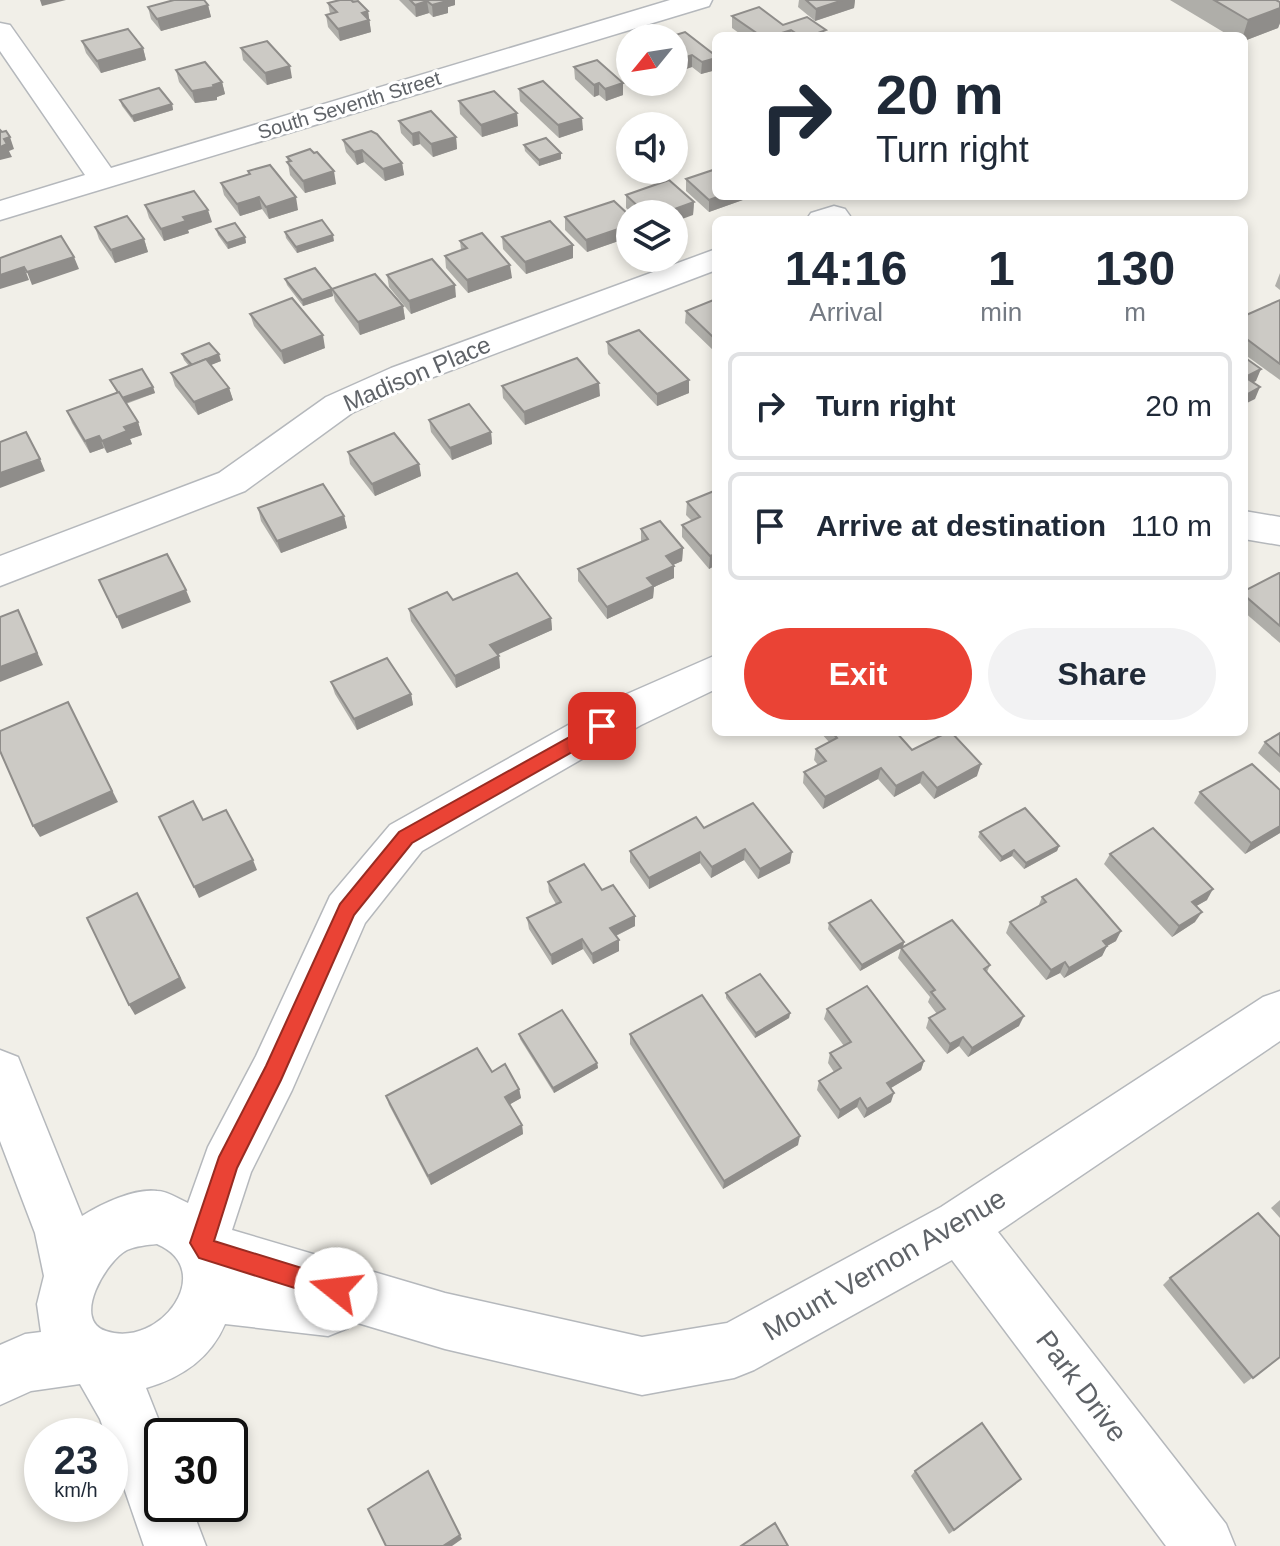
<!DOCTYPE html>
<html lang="en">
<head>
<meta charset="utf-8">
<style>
	body { margin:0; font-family:Helvetica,sans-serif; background:#f2f2f3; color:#1f2937; height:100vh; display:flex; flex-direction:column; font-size:30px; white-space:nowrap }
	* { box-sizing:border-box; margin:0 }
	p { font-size:26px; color:#747a83 }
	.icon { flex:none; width:44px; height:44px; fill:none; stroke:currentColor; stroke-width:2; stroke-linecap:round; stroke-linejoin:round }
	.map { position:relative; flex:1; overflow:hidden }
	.details { position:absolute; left:712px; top:216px; width:536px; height:520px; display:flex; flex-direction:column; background:#fff; border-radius:12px; box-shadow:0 4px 12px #0003 }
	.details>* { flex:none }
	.guide { position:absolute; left:712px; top:32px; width:536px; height:168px; border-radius:12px; box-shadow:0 4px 12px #0003; background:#fff; color:#1f2937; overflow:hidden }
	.needle { width:52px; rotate:240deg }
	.tools { position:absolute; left:616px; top:24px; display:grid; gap:16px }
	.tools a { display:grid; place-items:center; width:72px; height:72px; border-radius:50%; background:#fff; box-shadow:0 4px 12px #0003; font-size:40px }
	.speed { position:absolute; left:24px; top:1418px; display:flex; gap:16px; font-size:40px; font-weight:700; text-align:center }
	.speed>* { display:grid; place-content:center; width:104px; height:104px; border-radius:50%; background:#fff; box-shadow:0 4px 12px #0003; line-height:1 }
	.speed small { font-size:20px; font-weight:400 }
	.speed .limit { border:4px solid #111; border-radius:12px; background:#fff; color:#111 }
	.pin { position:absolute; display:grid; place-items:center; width:68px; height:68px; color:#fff; margin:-34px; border-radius:16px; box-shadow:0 4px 12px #0006 }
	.me { position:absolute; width:88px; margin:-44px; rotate:286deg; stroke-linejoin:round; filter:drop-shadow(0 0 6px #0008) }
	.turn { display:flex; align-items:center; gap:28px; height:168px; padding:0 32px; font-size:36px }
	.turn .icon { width:104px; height:104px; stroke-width:2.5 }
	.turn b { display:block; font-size:56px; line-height:68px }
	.eta { display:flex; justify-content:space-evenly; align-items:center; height:136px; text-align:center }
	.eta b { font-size:48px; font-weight:700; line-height:56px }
	.button { display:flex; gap:16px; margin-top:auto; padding:16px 32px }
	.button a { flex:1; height:92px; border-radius:48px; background:#ea4335; color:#fff; font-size:32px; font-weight:700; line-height:92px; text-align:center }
	.button a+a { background:#f2f2f3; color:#1f2937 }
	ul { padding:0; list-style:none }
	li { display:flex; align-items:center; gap:24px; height:108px; margin:0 16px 12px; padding:0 16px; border:4px solid #e0e1e3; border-radius:12px }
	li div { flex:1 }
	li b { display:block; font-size:30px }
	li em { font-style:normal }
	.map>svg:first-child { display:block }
</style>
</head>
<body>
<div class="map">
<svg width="1280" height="1546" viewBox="0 0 1280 1546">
	<rect width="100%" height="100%" fill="#f1efe8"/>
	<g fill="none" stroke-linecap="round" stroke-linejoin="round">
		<g stroke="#b5b8bc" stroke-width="3">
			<g id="minor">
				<path d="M670,0H712L709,6L0,220V201L85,175L0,51V23L10,25L111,168Z"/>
				<path d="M834,206L845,209L850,216L847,220H806L811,213Z"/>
				<path d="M716,249V270L415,384L352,413L245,491L0,586V556L219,473L326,397L391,368Z"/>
				<path d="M1244,511L1280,517V545L1244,539Z"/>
				<path d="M716,655V689L641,725L422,851L365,923L292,1090L251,1172L232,1230L445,1293L642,1337L727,1323L941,1207L1263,997L1280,991V1041L998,1232L1226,1524L1235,1546H1166L952,1260L754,1370L734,1378L642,1395L445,1349L351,1321L348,1328L328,1336L225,1324C210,1359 181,1378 146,1388L165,1436H162V1504H190L206,1546H144L110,1447V1436H106L100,1419L80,1384L31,1391L0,1405V1345L25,1334L41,1332L37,1304L44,1276L35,1233L0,1141V1050L18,1057L82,1216C101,1204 134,1188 157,1191C167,1191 179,1199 188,1203L208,1147L256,1056L330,896L390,825L611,701ZM157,1244C218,1270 160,1349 106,1331C71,1320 106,1261 127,1250C136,1246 147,1245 157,1244Z"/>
			</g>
		</g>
		<use href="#minor" fill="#fff" fill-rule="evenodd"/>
	</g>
	<g fill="#afaea9">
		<path d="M340,0H358L353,1L368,11L371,32L340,41L328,27L326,15L330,14L328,3Z"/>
		<path d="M399,0H455V5L448,7V13L433,17L429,13L416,17Z"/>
		<path d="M799,0H855L854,8L815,21L798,7Z"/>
		<path d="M1170,0H1276L1280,2V23L1278,28L1244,41V36H1230Z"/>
		<path d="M208,5L211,17L161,31L151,19L148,7Z"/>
		<path d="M732,16L783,25L825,36H743L732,28Z"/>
		<path d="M674,38L716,56V70L701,74L692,67L683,70L674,62Z"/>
		<path d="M82,41L143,48L146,60L101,73L86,53Z"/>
		<path d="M241,48L292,78L267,85L243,60Z"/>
		<path d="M574,67L623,83V95L606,101L599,95L594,97L575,79Z"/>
		<path d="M176,70L222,82L225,94L217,97V100L195,103L179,82Z"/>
		<path d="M519,89L583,130L559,138L520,101Z"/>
		<path d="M120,100L172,104L173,110L134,122L122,106Z"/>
		<path d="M459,101L517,113L518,126L482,137L460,114Z"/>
		<path d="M399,121L456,137L457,149L433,157L420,144L413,146L401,133Z"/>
		<path d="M343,140L402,163L404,175L385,181L364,162L357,165L346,152Z"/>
		<path d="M524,145L561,153V159L539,166L525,151Z"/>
		<path d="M314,153L336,184L305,193L290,175L287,157Z"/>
		<path d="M248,171L298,210L269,219L262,209L240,216L224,195L221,183L249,174Z"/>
		<path d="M686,179L716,196H754L709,212L686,191Z"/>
		<path d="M626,195L694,202L693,215L633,214L626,208Z"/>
		<path d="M145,205L212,222L188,230L189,233L164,241L149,218Z"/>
		<path d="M630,216V237L587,252L565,230V217Z"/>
		<path d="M95,227L144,239L148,252L115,263L99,239Z"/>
		<path d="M216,229L245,237L246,243L228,249L218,235Z"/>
		<path d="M285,232L334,241L297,253L286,238Z"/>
		<path d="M502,237L573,245V258L526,274L503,249Z"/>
		<path d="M460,241L512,278L468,293L446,268L445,256L461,250Z"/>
		<path d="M1280,273V290L1275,286Z"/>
		<path d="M387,275L456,297L411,314L389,287Z"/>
		<path d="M285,279L332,289L333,296L303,306L287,285Z"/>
		<path d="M332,289L403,306L405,319L360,335L335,301Z"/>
		<path d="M716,299V353L685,323L686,311Z"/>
		<path d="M1280,300V380L1244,354V316Z"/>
		<path d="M250,314L325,348L284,364L254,326Z"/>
		<path d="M607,342L689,393L657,406L608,354Z"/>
		<path d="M182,354L221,361L210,365L229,388L233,400L198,415L175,386L171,373L189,366L184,360Z"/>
		<path d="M110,380L153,387L155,393L126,404L138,422L142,435L130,439L132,444L107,453L104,448L90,453L72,423L67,411L117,393Z"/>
		<path d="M502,386L600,396L525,425L503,398Z"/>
		<path d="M429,420L491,432L492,444L452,460L431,432Z"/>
		<path d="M348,452L419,464L421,476L375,496L350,464Z"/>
		<path d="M716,493V565L709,569L682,537V525L692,521L686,515L687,502Z"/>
		<path d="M258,508L344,516L347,528L281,553L261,521Z"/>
		<path d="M641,529L683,548L682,561L673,565L674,578L654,587L653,598L607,619L578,581V569L641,542Z"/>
		<path d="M1280,573V643L1244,612V591Z"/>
		<path d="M453,600L551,618L552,630L497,654L499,656L500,668L456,688L411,621L409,609Z"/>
		<path d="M331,682L411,694L413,705L357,730L335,694Z"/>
		<path d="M820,732H896L912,750L977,776L934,799L920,783L894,797L878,779L823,809L803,783L804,772L818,765L814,760L816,749L829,742Z"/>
		<path d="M1280,733V773L1258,753L1265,742Z"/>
		<path d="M1280,790V833L1245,854L1194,803L1200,792Z"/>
		<path d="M704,828L790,863L758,879L744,860L711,878L700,863L649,889L630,862V851Z"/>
		<path d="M980,832L1059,846L1057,851L1024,869L1012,856L1000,862L978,837Z"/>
		<path d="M1110,854L1207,900L1196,906L1195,922L1172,937L1104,864Z"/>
		<path d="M548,882L602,890L635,916V926L616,936L619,940V951L593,964L583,949L552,965L529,929L527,918L556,904L549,892Z"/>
		<path d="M1042,897L1116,941L1107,946L1102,956L1064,978L1060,973L1046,980L1006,933L1010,922L1038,907Z"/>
		<path d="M829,923L904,942L903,947L860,971L828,929Z"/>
		<path d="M901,948L990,965L987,972L1019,1026L968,1057L959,1046L947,1054L926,1028L929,1018L937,1014L928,1002L930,997L898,958Z"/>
		<path d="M726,993L790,1013L789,1018L755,1038L726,998Z"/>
		<path d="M827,1009L924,1061L921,1070L891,1088V1102L864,1118L857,1107L838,1119L817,1090L819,1081L834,1072L828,1063L830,1053L844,1046L824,1019Z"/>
		<path d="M519,1034L597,1063L598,1068L554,1093L520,1039Z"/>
		<path d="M630,1034L798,1145L723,1189L630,1044Z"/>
		<path d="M492,1072L519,1089L521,1098L510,1104L522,1125L523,1134L431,1185L389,1105L386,1096Z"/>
		<path d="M1280,1200V1218L1271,1208Z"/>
		<path d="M1170,1278L1280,1357L1244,1384L1163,1285Z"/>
		<path d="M915,1471L1016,1484L949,1534L911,1476Z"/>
	</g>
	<g fill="#8f8d8a">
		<path d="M40,0H66L42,6Z"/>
		<path d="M443,0H455V5L448,7V13L433,17L432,5Z"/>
		<path d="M843,0H855L854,8L815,21L816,9Z"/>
		<path d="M427,1L429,13L416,17L415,5Z"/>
		<path d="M208,5L211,17L161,31L157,19Z"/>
		<path d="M1280,8V23L1278,28L1244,41V36H1243L1248,20Z"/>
		<path d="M368,11L371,32L340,41L338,29L362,13Z"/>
		<path d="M791,30L790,36H772Z"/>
		<path d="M143,48L146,60L101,73L97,61Z"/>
		<path d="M692,55V67L683,70V58Z"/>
		<path d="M716,58V70L701,74L702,62Z"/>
		<path d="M290,66L292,78L267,85L265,73Z"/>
		<path d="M222,82L225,94L217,97V100L195,103L192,91Z"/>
		<path d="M599,83V95L594,97V85Z"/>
		<path d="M623,83V95L606,101L605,89Z"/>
		<path d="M172,104L173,110L134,122L132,116Z"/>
		<path d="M517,113L518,126L482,137L481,125Z"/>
		<path d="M582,118L583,130L559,138L558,125Z"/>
		<path d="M419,132L420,144L413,146L412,134Z"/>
		<path d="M10,137L14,149L9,151L12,157L0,160V147L4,139Z"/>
		<path d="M456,137L457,149L433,157L431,144Z"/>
		<path d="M362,150L364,162L357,165L354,152Z"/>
		<path d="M561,153V159L539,166V160Z"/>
		<path d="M402,163L404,175L385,181L383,169Z"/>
		<path d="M334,171L336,184L305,193L303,181Z"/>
		<path d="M720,196H754L709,212V200Z"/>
		<path d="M259,197L262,209L240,216L237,204Z"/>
		<path d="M296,197L298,210L269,219L266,207Z"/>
		<path d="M694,202L693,215L674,222V214H661Z"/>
		<path d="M208,210L212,222L188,230L189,233L164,241L161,229L183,217Z"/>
		<path d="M630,225V237L587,252L586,240Z"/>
		<path d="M333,235L334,241L297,253L296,247Z"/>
		<path d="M245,237L246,243L228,249L227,243Z"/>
		<path d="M144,239L148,252L115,263L111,250Z"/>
		<path d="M573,245V258L526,274L525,262Z"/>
		<path d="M74,257L79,269L32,285L27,272Z"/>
		<path d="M510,265L512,278L468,293L467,280Z"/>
		<path d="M24,267L29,280L0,289V275Z"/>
		<path d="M455,285L456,297L411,314L409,301Z"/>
		<path d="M332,289L333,296L303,306L302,300Z"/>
		<path d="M403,306L405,319L360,335L358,322Z"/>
		<path d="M323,335L325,348L284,364L281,351Z"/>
		<path d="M219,354L221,361L194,372L192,365Z"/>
		<path d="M1261,369L1256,381L1244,387L1245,377Z"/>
		<path d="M689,380V393L657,406V394Z"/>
		<path d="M599,383L600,396L525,425L524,412Z"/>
		<path d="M153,387L155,393L123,404L121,398Z"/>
		<path d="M1260,387L1255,399L1245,404L1244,408V396Z"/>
		<path d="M229,388L233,400L198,415L194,402Z"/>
		<path d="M138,422L142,435L130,439L132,444L107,453L102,441L124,427Z"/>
		<path d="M491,432L492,444L452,460L450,448Z"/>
		<path d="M99,436L104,448L90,453L85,441Z"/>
		<path d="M40,459L45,471L0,488V473Z"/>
		<path d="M419,464L421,476L375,496L372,484Z"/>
		<path d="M344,516L347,528L281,553L277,541Z"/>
		<path d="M683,548L682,561L666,568V556Z"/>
		<path d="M716,554V565L709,569L710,556Z"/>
		<path d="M674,566V578L654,587L653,598L607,619V607L647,578Z"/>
		<path d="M186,590L191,602L122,629L117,617Z"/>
		<path d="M18,610L43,665L0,682V667Z"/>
		<path d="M551,618L552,630L492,657L490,645Z"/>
		<path d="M499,656L500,668L456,688L455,676Z"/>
		<path d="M411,694L413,705L357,730L354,719Z"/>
		<path d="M68,702L118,802L40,837L33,826Z"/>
		<path d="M981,764L977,776L934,799L937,788Z"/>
		<path d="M881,768L878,779L823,809L825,797Z"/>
		<path d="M923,772L920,783L894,797L896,786Z"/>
		<path d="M1280,826V833L1245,854L1251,843Z"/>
		<path d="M1059,846L1057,851L1024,869L1026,863Z"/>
		<path d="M745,849L744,860L711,878L712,867Z"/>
		<path d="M1014,850L1012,856L1000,862L1002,857Z"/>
		<path d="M700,852V863L649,889V878Z"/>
		<path d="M792,852L790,863L758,879L760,869Z"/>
		<path d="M253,860L257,870L199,898L194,887Z"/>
		<path d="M1213,889L1207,900L1186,912L1192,902Z"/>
		<path d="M137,893L186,988L135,1015L129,1005Z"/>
		<path d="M1202,912L1195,922L1172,937L1179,926Z"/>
		<path d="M635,916V926L611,938L610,928Z"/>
		<path d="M1121,931L1116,941L1107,946L1102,956L1064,978L1069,968L1103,941Z"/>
		<path d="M582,939L583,949L552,965L551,955Z"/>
		<path d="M619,940V951L593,964L592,954Z"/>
		<path d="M904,942L903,947L860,971L862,965Z"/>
		<path d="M1065,962L1060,973L1046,980L1051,970Z"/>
		<path d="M790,1013L789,1018L755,1038L756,1033Z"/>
		<path d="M1024,1016L1019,1026L968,1057L972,1048Z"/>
		<path d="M963,1037L959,1046L947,1054L950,1044Z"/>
		<path d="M924,1061L921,1070L884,1092L887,1083Z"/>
		<path d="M597,1063L598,1068L554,1093L553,1088Z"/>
		<path d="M519,1089L521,1098L507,1106L505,1097Z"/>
		<path d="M894,1093L891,1102L864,1118L867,1109Z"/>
		<path d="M860,1098L857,1107L838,1119L840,1110Z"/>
		<path d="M522,1125L523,1134L431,1185L428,1176Z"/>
		<path d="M800,1136L798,1145L723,1189L724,1181Z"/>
		<path d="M431,1476L462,1539L452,1546H443Z"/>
	</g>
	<g fill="#cccac5" stroke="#8f8d8a" stroke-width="2">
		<path d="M174,0H204L208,5L157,19L148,7Z"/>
		<path d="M340,0H351L353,2L358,1L368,11L362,13L369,20L338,29L326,15L337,12L328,3Z"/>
		<path d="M410,0H446L447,1L432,5L427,1L415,5Z"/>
		<path d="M806,0H843L816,9Z"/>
		<path d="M1214,0H1276L1280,2V8L1248,20Z"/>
		<path d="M759,7L783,25L807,17L826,30L818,33L821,35L815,36H800L791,30L772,36H761L732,16Z"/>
		<path d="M128,29L143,48L97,61L82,41Z"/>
		<path d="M685,32L716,56V58L702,62L692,55L683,58L674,49V38H666Z"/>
		<path d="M267,41L290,66L265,73L241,48Z"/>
		<path d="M597,60L623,83L605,89L599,83L594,85L574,67Z"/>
		<path d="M205,62L222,82L213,85L214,87L192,91L176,70Z"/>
		<path d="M543,81L582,118L558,125L519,89Z"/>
		<path d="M159,88L172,104L132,116L120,100Z"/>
		<path d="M494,91L517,113L481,125L459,101Z"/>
		<path d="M431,111L456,137L431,144L419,132L412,134L399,121Z"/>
		<path d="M0,130L2,132L6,131L10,137L4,139L7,144L0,147Z"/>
		<path d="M371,131L377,134L402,163L383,169L362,150L354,152L343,140Z"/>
		<path d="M546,138L561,153L539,160L524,145Z"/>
		<path d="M310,149L314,153L317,152L334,171L303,181L287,162L291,161L287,157Z"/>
		<path d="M270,165L296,197L266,207L259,197L237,204L221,183L250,174L248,171Z"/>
		<path d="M716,169V196H720L709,200L686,179Z"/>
		<path d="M669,180L694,202L661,214H646L626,195Z"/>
		<path d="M194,191L208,210L183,217L186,221L161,229L145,205Z"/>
		<path d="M614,201L630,216V225L586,240L565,217Z"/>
		<path d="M127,216L144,239L111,250L95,227Z"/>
		<path d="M322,220L333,235L296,247L285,232Z"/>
		<path d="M550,221L573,245L525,262L502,237Z"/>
		<path d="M235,223L245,237L227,243L216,229Z"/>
		<path d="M482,233L510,265L467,280L445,256L467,248L460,241Z"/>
		<path d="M61,236L74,257L27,272L24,267L0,275V258Z"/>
		<path d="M432,259L455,285L409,301L387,275Z"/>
		<path d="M315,268L332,289L302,300L285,279Z"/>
		<path d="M375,274L403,306L358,322L332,289Z"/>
		<path d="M292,298L323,335L281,351L250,314Z"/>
		<path d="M716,299V340L686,311Z"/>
		<path d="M1280,300V364L1244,337V316Z"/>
		<path d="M639,330L689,380L657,394L607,342Z"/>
		<path d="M209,343L219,354L192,365L182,354Z"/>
		<path d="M1244,357L1261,369L1245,377L1260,387L1244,396Z"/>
		<path d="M577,358L599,383L524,412L502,386Z"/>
		<path d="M206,359L229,388L194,402L171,373Z"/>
		<path d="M142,369L153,387L122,398L110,380Z"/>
		<path d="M119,392L138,422L124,427L127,431L102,441L99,436L85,441L67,411Z"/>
		<path d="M469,404L491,432L450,448L429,420Z"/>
		<path d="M26,432L40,459L0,473V442Z"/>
		<path d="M394,433L419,464L372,484L348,452Z"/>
		<path d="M323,484L344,516L277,541L258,508Z"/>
		<path d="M714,491L716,493V554L710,556L682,525L700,517L687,502Z"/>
		<path d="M660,521L683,548L666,556L674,566L647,578L654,586L607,607L578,569L648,539L641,529Z"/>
		<path d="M167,554L186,590L117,617L99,580Z"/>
		<path d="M517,573L551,618L490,645L499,656L455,676L409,609L447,592L453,600Z"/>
		<path d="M1279,573H1280V626L1244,595V591Z"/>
		<path d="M18,610L37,653L0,667V617Z"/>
		<path d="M387,658L411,694L354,719L331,682Z"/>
		<path d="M68,702L112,791L33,826L0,751V731Z"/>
		<path d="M832,732H896L912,750L948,732H951L981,764L937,788L923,772L896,786L881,768L825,797L804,772L826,761L816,749L837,738Z"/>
		<path d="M1280,733V756L1265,742Z"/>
		<path d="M1252,764L1280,790V826L1251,843L1200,792Z"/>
		<path d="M193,801L203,820L226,810L253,860L194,887L159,817Z"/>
		<path d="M753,803L792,852L760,869L745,849L712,867L700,852L649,878L630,851L696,817L704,828Z"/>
		<path d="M1025,808L1059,846L1026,863L1014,850L1002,857L980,832Z"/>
		<path d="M1153,828L1213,889L1192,902L1202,912L1179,926L1110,854Z"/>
		<path d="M584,864L602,890L613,885L635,916L610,928L619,940L592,954L582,939L551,955L527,918L561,902L548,882Z"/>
		<path d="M1076,879L1121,931L1103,941L1107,946L1069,968L1065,962L1051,970L1010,922L1046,902L1042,897Z"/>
		<path d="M137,893L180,978L129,1005L87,918Z"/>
		<path d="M871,900L904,942L862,965L829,923Z"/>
		<path d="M952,920L990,965L984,969L1024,1016L972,1048L963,1037L950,1044L929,1018L945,1009L931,992L935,990L901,948Z"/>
		<path d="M760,974L790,1013L756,1033L726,993Z"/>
		<path d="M867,986L924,1061L887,1083L894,1093L867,1109L860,1098L840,1110L819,1081L841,1068L830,1053L851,1042L827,1009Z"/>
		<path d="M702,995L800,1136L724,1181L630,1034Z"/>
		<path d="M562,1010L597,1063L553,1088L519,1034Z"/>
		<path d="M477,1048L492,1072L505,1064L519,1089L505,1097L522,1125L428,1176L386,1096Z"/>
		<path d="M1258,1213L1280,1237V1357L1253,1378L1170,1278Z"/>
		<path d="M982,1423L1021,1479L954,1530L915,1471Z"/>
		<path d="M428,1471L460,1535L443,1546H386L368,1509Z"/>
		<path d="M775,1523L788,1546H741Z"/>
	</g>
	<path fill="#ea4335" stroke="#982c22" stroke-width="2" d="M602,719L611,726L609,731L412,843L354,915L281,1080L237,1168L214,1241L344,1281L347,1289L344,1297L336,1301L199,1258L190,1243L219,1157L266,1066L340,904L399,832Z"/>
	<g text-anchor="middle" stroke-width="6" stroke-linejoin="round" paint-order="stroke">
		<g font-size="20" fill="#5f6368" stroke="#fff">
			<text transform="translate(349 105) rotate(-17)" y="7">South Seventh Street</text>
		</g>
		<g font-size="24" fill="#5f6368" stroke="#fff">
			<text transform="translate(417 374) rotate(-23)" y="8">Madison Place</text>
		</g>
		<g font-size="28" fill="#5f6368" stroke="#fff">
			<text transform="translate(884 1264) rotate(-30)" y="10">Mount Vernon Avenue</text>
			<text transform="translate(1082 1386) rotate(53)" y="10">Park Drive</text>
		</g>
	</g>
</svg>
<div class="tools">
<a><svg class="needle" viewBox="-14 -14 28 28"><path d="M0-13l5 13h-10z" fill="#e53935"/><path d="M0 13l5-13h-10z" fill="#747a83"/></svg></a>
<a><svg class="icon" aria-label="sound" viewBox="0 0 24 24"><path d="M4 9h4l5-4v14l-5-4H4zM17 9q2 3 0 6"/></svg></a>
<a><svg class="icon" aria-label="layers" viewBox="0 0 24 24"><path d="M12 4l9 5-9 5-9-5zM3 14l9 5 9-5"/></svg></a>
</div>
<div class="speed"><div>23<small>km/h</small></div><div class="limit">30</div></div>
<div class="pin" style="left:602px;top:726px;background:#d93025"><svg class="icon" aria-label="arrive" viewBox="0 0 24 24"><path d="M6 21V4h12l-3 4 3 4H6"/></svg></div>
<svg class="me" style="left:336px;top:1289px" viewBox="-20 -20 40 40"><circle r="19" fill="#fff"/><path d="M0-13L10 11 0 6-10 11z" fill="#ea4335"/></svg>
<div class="guide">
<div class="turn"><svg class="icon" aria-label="right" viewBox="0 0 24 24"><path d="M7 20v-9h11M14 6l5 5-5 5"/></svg><div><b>20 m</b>Turn right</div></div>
</div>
<section class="details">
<div class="eta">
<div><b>14:16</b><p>Arrival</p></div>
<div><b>1</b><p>min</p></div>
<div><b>130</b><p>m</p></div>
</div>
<ul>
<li><svg class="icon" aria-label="right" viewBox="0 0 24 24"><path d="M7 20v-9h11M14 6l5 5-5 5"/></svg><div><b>Turn right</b></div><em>20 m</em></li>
<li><svg class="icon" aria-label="arrive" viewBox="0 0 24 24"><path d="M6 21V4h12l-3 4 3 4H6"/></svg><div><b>Arrive at destination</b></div><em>110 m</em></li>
</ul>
<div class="button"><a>Exit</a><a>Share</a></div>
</section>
</div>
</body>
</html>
